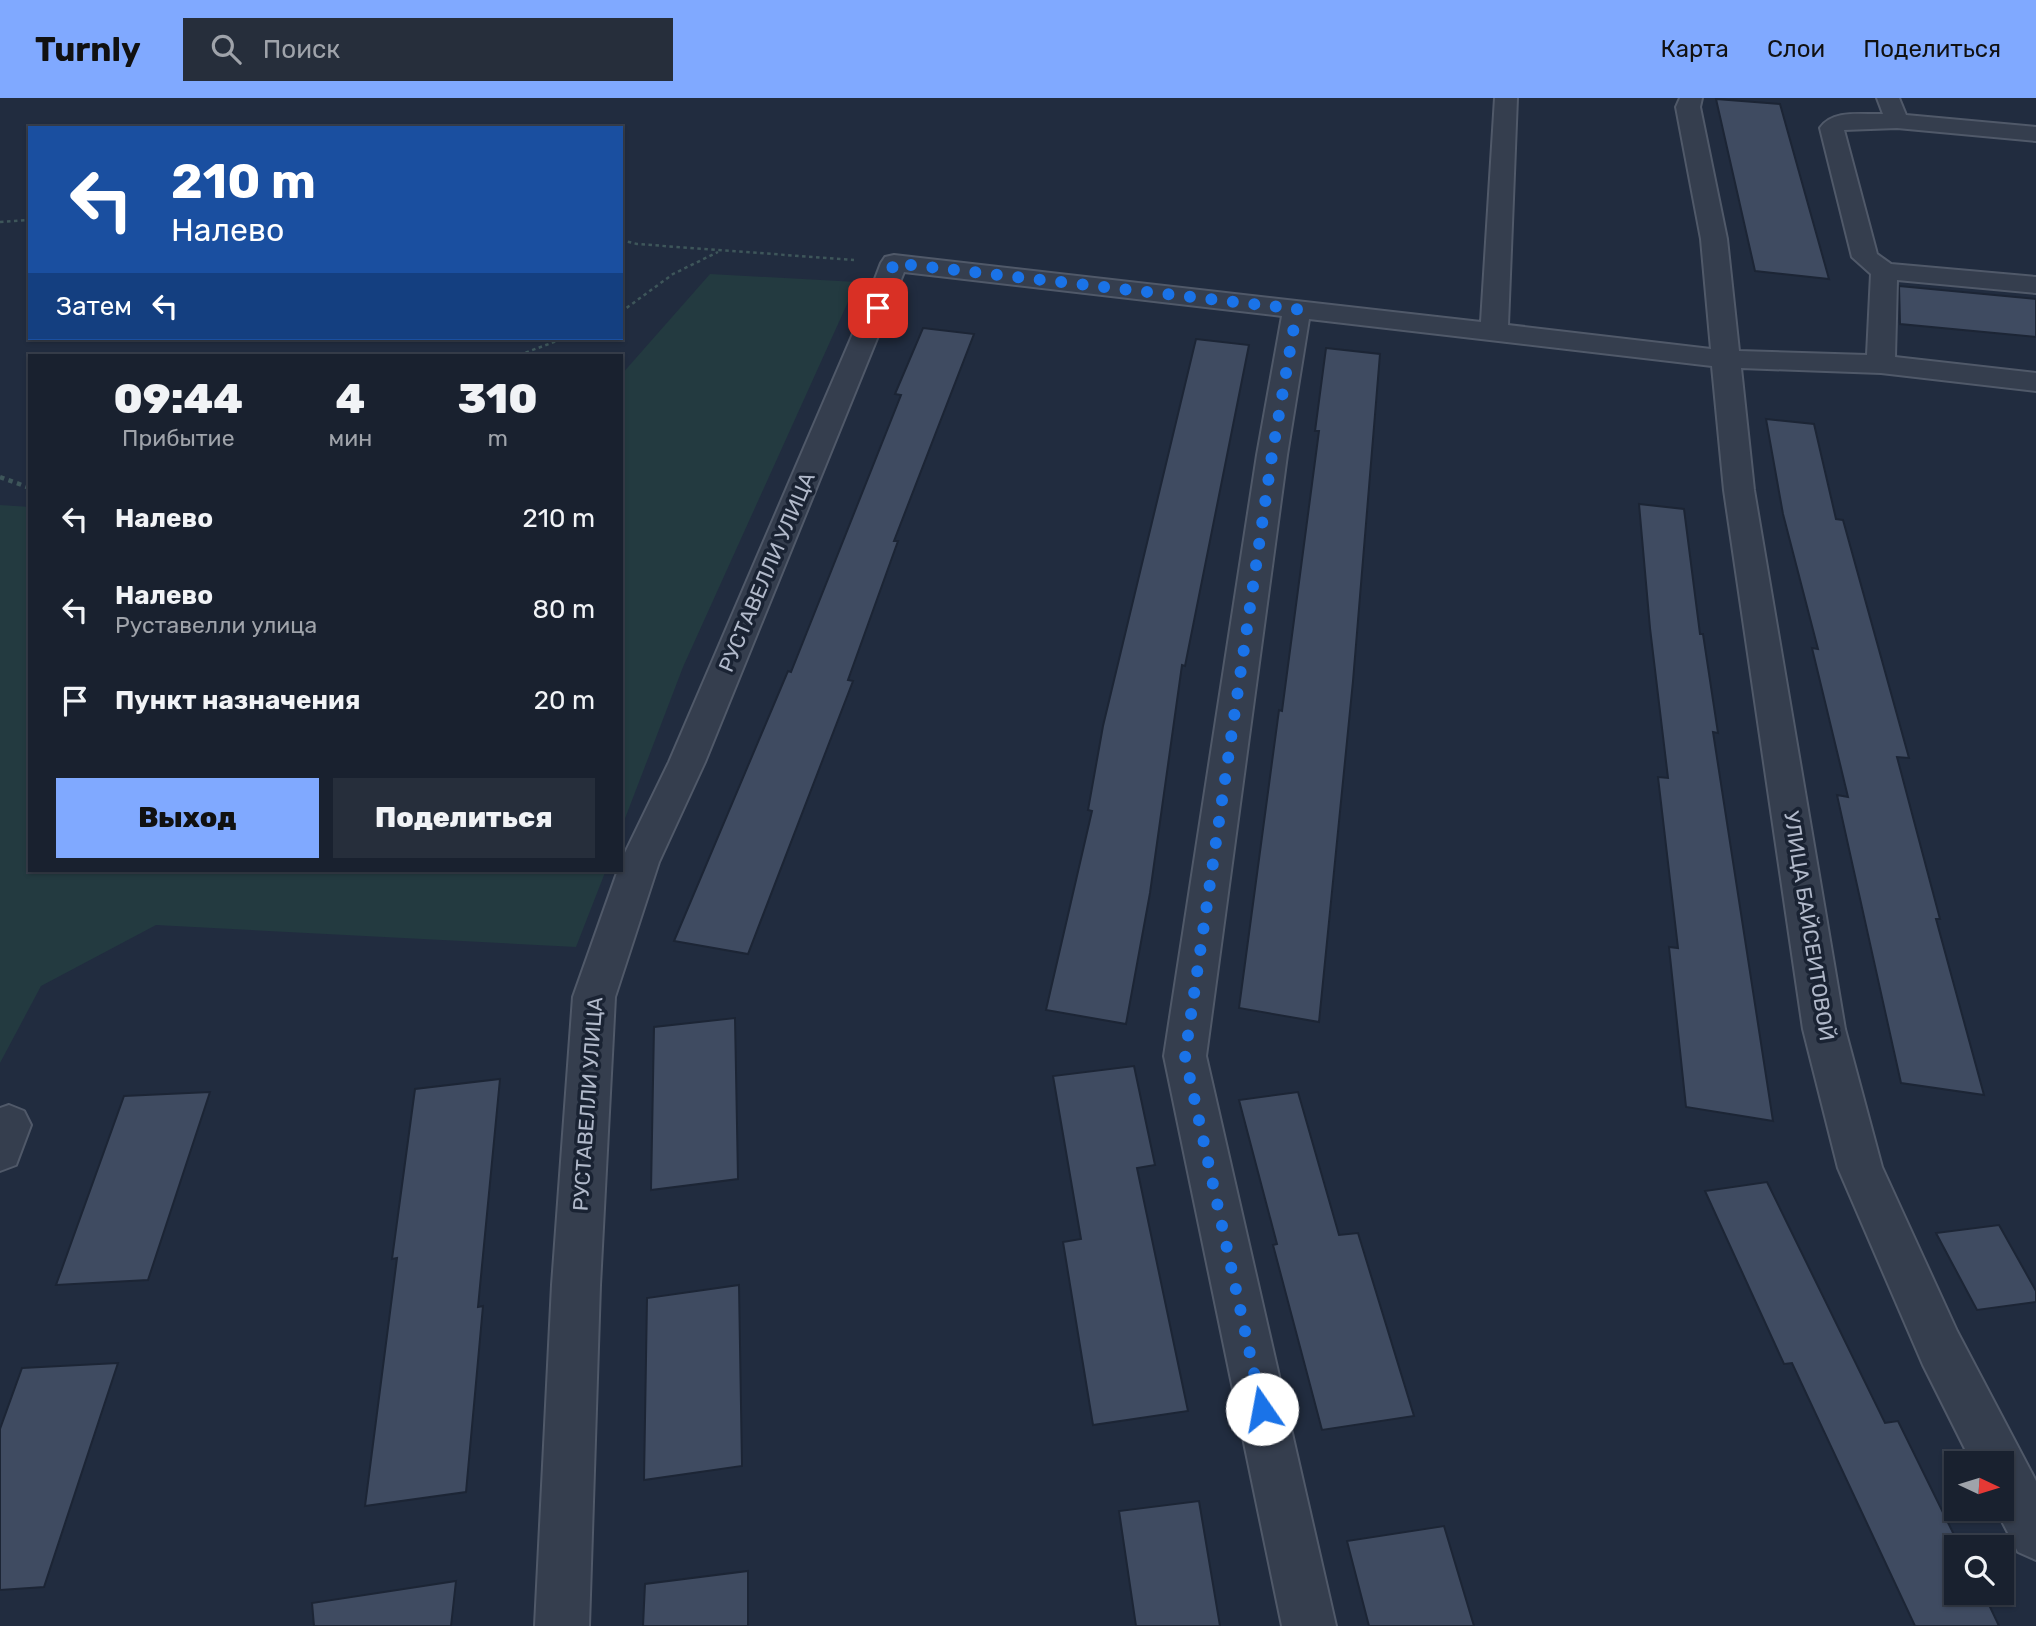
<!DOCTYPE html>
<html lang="ru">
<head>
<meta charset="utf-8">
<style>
	body { margin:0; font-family:Rubik,sans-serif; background:#262e3b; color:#f1f3f6; height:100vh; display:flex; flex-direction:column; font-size:26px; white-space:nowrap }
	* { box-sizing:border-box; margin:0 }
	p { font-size:23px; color:#9fa3aa }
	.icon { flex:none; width:38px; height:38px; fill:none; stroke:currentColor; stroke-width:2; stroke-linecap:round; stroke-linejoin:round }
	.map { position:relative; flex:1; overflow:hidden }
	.panel { position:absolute; left:28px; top:256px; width:595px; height:518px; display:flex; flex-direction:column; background:#19212f; border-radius:0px; box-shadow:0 2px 5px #0004,0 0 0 2px #373e4b }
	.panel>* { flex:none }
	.top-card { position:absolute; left:28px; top:28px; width:595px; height:214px; border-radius:0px; box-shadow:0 2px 5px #0004,0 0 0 2px #373e4b; background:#1a4fa0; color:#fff; overflow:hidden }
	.needle { width:46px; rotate:94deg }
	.tools { position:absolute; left:1944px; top:1353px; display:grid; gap:14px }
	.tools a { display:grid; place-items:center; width:70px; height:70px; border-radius:0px; background:#19212f; box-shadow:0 2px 5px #0004,0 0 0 2px #373e4b; font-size:35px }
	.pin { position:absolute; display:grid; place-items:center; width:60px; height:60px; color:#fff; margin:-30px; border-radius:14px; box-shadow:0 4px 10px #0006 }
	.me { position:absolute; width:77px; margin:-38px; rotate:348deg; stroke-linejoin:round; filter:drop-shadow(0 0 5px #0008) }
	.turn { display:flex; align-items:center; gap:24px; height:147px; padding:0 28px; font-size:32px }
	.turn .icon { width:91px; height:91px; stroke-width:2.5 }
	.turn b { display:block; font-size:49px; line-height:60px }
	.then { display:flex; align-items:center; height:66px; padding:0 28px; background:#0003; gap:14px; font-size:26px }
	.eta { display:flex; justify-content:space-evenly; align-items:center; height:119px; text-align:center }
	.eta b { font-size:42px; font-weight:800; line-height:49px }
	.cta { display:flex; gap:14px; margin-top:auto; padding:14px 28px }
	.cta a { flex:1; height:80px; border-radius:0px; background:#80a9ff; color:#111; font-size:28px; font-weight:800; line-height:80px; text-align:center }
	.cta a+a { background:#262e3b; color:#f1f3f6 }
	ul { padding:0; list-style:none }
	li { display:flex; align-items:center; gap:21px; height:91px; padding:0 28px }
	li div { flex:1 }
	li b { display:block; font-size:26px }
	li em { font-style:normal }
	header { display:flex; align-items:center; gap:42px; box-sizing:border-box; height:98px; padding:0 35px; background:#80a9ff; color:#111 }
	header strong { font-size:33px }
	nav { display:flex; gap:38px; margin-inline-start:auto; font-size:24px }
	.search { width:490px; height:63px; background:#262e3b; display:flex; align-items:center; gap:18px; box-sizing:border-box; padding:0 24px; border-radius:0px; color:#9fa3aa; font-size:26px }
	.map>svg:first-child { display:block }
</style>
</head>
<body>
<header>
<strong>Turnly</strong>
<div class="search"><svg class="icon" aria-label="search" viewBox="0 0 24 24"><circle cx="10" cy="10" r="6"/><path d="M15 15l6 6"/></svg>Поиск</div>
<nav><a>Карта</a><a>Слои</a><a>Поделиться</a></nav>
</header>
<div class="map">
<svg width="2036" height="1528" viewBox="0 0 2036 1528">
	<rect width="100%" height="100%" fill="#212c3f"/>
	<g fill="#233a40">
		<path d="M710,176L857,184L683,569L621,731V277Z"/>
		<path d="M0,407L30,409V772H606L576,849L156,827L41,888L0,965Z"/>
	</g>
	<g fill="#3f4b61" stroke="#1c2535" stroke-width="2">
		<path d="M1716,1L1780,6L1829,181L1755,173Z"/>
		<path d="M1899,188L2036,201V239L1900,226Z"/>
		<path d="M923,230L974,236L894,443H898L848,582L853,583L748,856L674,843L788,573L791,574L901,297L895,296Z"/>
		<path d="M1196,241L1249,247L1185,568L1182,567L1150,795L1126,926L1046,912L1092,713L1088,712L1103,628Z"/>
		<path d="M1326,250L1380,256L1353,583L1319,924L1239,910L1279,612L1282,613L1319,333H1315Z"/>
		<path d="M1766,321L1814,326L1836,421L1843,422L1909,660L1897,659L1940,821H1936L1984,997L1901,985L1837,697L1848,699L1812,550L1818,551L1783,416Z"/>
		<path d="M1639,406L1684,411L1700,536H1703L1718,635L1713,634L1773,1023L1686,1009L1669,849L1678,850L1658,679L1668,680L1650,530Z"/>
		<path d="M735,920L738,1081L651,1092L654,929Z"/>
		<path d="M1134,968L1155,1067L1137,1070L1188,1313L1093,1327L1063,1144L1081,1141L1053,978Z"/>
		<path d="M500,981L478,1209L483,1208L466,1394L365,1408L397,1160L392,1161L415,991Z"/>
		<path d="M210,994L148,1182L56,1187L124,998Z"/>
		<path d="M1298,994L1339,1137L1358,1135L1414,1318L1322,1332L1273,1147L1277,1146L1239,1002Z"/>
		<path d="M1767,1084L1885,1325L1898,1323L1960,1449H1956V1494H1983L1999,1528H1915L1792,1265L1784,1266L1705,1093Z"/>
		<path d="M1999,1127L2036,1193V1204L1977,1212L1936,1135Z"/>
		<path d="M739,1187L742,1368L644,1382L647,1200Z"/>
		<path d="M118,1265L44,1489L0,1492V1331L22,1270Z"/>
		<path d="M1199,1403L1220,1528H1136L1119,1413Z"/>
		<path d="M1444,1428L1474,1528H1369L1347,1443Z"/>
		<path d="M748,1473V1528H643L645,1486Z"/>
		<path d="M456,1483L451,1528H314L312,1505Z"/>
	</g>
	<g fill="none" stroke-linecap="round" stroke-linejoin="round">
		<g stroke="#505969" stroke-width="4">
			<g id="minor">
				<path d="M1495,0H1517L1508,227L1711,251L1701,141L1676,9L1680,0H1702L1700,9L1727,141L1739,253L1867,257L1871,176L1852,159L1820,30C1833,11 1862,17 1883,16L1877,0H1899L1906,17L2036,29V43L1897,30L1844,32L1877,156L1891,166L2036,179V195L1897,182L1895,259L2036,275V293L1881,275L1741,270L1754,392L1845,931L1882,1069L1957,1233L2036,1383V1462L2018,1454L1995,1410H2002V1365H1972L1923,1267L1838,1070L1803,931L1724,392L1712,268L1309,221L1287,357L1206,958L1336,1528H1282L1164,958L1257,357L1282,218L904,174L705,664L659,764L615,899L600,1187L589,1528H535L552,1187L573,899L618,772H621V763L669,664L864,210L881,165L885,159L894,157L1481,224Z"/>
				<path d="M9,1007L24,1013L31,1027L16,1067L0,1073V1010Z"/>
			</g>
		</g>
		<g stroke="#3e565a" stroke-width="2.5" stroke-dasharray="3.5 3.5" stroke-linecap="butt">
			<path d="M0,124L30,122"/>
			<path d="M621,142L637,146L854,162"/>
			<path d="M621,214L673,176L718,154"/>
			<path d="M519,257L565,240"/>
		</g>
		<path stroke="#3e565a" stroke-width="4.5" stroke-dasharray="4.5 4.5" stroke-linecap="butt" d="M0,379L30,390"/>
		<use href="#minor" fill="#353e4e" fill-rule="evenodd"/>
	</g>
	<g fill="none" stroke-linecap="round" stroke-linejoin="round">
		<path stroke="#1a73e8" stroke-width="12" stroke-dasharray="0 21.6" d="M878,210L894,165L1297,211L1272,357L1185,958L1262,1311"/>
	</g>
	<g text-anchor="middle" stroke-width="7" stroke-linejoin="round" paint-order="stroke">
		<g font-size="21" fill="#b1b9ca" stroke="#1a2333">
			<text transform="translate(767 474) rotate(-67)" y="7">РУСТАВЕЛЛИ УЛИЦА</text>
			<text transform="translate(1809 828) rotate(81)" y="7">УЛИЦА БАЙСЕИТОВОЙ</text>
			<text transform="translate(588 1006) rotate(-86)" y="7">РУСТАВЕЛЛИ УЛИЦА</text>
		</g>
	</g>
</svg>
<div class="tools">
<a><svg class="needle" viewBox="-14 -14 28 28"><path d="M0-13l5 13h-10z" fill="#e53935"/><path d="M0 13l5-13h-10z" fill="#9fa3aa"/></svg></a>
<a><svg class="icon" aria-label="search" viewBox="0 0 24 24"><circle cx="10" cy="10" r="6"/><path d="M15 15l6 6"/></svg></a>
</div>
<div class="pin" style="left:878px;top:210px;background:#d93025"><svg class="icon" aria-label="arrive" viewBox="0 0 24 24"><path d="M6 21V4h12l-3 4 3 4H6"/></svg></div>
<svg class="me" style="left:1262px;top:1311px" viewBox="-20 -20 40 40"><circle r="19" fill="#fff"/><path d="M0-13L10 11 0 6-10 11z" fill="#1a73e8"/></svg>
<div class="top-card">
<div class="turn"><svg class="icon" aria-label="left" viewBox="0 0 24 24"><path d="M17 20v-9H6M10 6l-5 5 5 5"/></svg><div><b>210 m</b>Налево</div></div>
<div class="then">Затем<svg class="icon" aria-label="left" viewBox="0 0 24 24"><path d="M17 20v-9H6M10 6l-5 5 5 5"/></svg></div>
</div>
<section class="panel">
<div class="eta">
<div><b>09:44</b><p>Прибытие</p></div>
<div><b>4</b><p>мин</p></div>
<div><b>310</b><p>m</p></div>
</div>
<ul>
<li><svg class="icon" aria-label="left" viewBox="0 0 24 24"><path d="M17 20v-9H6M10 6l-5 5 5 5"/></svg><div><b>Налево</b></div><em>210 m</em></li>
<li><svg class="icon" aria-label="left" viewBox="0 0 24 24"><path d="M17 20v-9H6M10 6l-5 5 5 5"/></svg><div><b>Налево</b><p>Руставелли улица</p></div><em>80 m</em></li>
<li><svg class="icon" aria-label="arrive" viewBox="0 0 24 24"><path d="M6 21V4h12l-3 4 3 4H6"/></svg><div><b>Пункт назначения</b></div><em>20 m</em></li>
</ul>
<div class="cta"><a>Выход</a><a>Поделиться</a></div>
</section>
</div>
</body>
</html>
